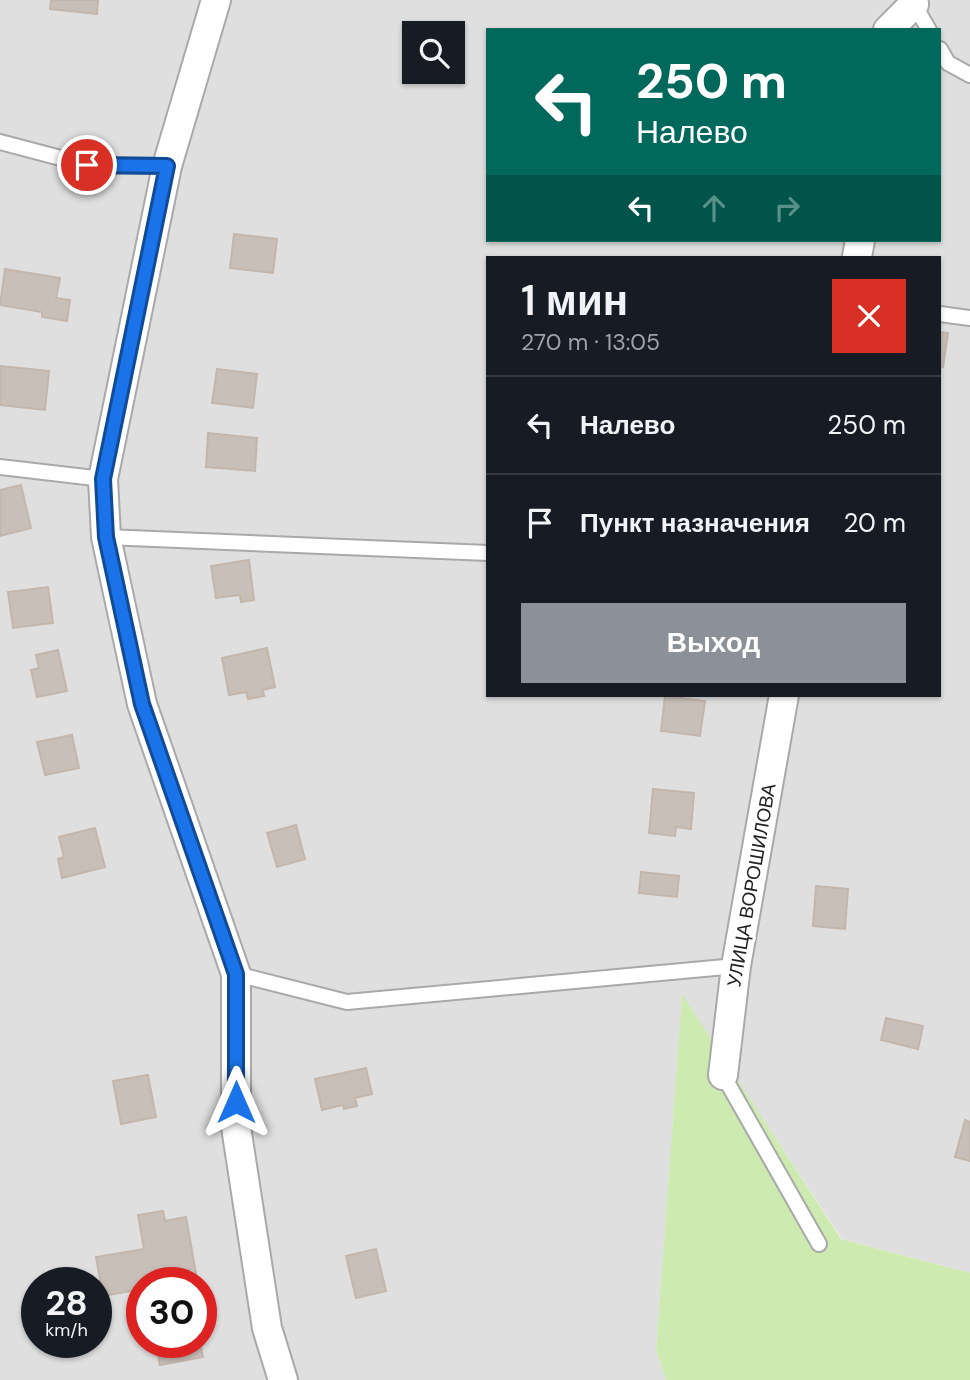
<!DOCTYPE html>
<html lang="ru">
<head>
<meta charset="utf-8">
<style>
	body { margin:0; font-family:"DM Sans",sans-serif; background:#20242c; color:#f1f3f6; height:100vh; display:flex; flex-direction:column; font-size:26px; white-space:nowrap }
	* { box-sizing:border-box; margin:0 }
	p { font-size:23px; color:#9ea1a6 }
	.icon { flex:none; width:38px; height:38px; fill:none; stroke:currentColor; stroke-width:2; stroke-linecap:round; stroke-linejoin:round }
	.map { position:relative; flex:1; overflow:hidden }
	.sheet { position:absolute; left:486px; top:256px; width:455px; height:441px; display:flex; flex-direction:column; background:#171b24; border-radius:0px; box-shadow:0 2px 5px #0004 }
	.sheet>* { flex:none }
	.hud { position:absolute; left:486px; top:28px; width:455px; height:214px; border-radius:0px; box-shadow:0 2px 5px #0004; background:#00695c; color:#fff; overflow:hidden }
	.controls { position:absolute; left:402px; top:21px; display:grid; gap:14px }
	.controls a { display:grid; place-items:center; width:63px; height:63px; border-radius:0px; background:#171b24; box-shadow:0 2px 5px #0004; font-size:35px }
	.speed { position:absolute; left:21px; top:1267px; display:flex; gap:14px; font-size:35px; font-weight:700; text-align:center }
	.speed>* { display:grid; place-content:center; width:91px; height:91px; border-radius:50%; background:#171b24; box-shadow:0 2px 5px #0004; line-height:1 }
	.speed small { font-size:18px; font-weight:400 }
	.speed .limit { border:10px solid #d22; background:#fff; color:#111 }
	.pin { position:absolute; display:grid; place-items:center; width:60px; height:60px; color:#fff; margin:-30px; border:4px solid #fff; border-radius:50%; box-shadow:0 2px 7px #0007 }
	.me { position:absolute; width:77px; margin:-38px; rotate:0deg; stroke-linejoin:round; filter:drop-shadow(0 0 5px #0008) }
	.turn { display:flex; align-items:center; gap:24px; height:147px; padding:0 35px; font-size:32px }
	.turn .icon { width:91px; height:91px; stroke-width:2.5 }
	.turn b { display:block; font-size:49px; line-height:60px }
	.lanes { display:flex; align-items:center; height:66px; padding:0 35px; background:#0003; justify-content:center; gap:35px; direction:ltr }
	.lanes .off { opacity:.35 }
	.round { display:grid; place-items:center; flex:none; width:74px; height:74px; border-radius:0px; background:#20242c }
	.headline { display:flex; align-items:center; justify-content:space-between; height:119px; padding:0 35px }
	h1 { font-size:42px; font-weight:600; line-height:52px }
	.action { display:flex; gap:14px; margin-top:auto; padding:14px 35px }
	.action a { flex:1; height:80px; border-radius:0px; background:#8c9099; color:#fff; font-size:28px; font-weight:600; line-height:80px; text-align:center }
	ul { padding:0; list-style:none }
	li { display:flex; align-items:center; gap:21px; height:98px; padding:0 35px; border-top:2px solid #363941 }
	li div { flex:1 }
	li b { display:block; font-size:26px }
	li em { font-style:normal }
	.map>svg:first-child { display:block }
</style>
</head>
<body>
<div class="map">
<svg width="970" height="1380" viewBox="0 0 970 1380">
	<rect width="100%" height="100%" fill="#f2efe9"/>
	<path fill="#e0dfdf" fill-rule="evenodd" d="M0,0H970V1273L842,1239L682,996L656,1350L666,1380H0ZM488,30H940V240H488ZM415,33H453V72H415ZM488,257H940V695H488ZM37,1283H96V1342H37ZM142,1283H201V1342H142Z"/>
	<path fill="#cdebb0" d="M682,994L841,1239L970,1273V1380H666L656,1350Z"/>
	<g fill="#c7bfb8" stroke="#c4b6ab" stroke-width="2">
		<path d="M51,0H98L97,14L50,9Z"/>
		<path d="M234,234L277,239L273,273L230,268Z"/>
		<path d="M5,269L60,278L56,298L70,300L67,321L42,317V312L0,305Z"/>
		<path d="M940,332L948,333L943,367H940Z"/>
		<path d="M0,366L49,371L45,410L0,405Z"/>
		<path d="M217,369L257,374L253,408L212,403Z"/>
		<path d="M208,433L257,438L255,471L206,467Z"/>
		<path d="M21,485L31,528L0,536V490Z"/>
		<path d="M249,560L254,600L241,602L240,595L216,598L211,566Z"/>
		<path d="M48,587L53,623L13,628L8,592Z"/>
		<path d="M267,648L275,687L263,690L264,696L248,699L246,692L229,695L222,658Z"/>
		<path d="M58,650L67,691L37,697L31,670L39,668L36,655Z"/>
		<path d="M665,696L705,701L700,736L661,731Z"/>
		<path d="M72,735L79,768L45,775L37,742Z"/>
		<path d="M653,789L694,793L691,829L676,827L675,836L649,833Z"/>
		<path d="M296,825L305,859L277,867L267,833Z"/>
		<path d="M95,828L105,867L62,878L58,859L64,857L59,837Z"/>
		<path d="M641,872L679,876L677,897L639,893Z"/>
		<path d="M816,886L848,889L845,929L813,926Z"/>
		<path d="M886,1018L923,1026L918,1049L881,1040Z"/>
		<path d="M366,1068L372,1094L355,1098L357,1106L344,1109L343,1105L322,1110L315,1079Z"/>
		<path d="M148,1075L156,1117L121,1124L113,1081Z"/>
		<path d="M965,1120L970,1122V1161L955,1157Z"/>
		<path d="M163,1211L165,1221L186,1217L197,1279L142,1283V1289L103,1296L96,1257L144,1249L138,1215Z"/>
		<path d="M376,1249L386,1291L356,1298L346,1256Z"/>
		<path d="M156,1342H200L203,1357L160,1365Z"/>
	</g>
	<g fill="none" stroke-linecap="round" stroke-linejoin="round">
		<g stroke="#a9a9a9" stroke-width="18">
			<g id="service">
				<path d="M914,4L929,30"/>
				<path d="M940,49L948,63L970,75"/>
				<path d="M0,142L87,165L167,166"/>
				<path d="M940,314L970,318"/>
				<path d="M0,467L103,479"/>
				<path d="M106,537L488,553"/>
				<path d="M236,974L347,1002L736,966"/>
				<path d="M723,1075L819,1244"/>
			</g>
		</g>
		<g stroke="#a9a9a9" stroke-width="32">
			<g id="minor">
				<path d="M216,0L167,166L103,479L106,537L142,704L236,974V1127L267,1328L283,1380"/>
				<path d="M888,30L914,4L913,0"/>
				<path d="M857,257L860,240"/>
				<path d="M723,1075L736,966L784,695"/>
			</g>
		</g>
		<use href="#service" stroke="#fff" stroke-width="14"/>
		<use href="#minor" stroke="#fff" stroke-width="28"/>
	</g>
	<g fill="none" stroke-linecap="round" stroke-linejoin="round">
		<g stroke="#114b97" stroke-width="18">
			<path id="route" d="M87,165L167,166L103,479L106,537L142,704L236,974V1102"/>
		</g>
		<use href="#route" stroke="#1a73e8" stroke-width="12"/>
	</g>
	<g text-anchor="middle" stroke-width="6" stroke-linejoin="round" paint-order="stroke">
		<g font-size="19" fill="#222" stroke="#fff">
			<text transform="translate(751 885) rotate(-80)" y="7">УЛИЦА ВОРОШИЛОВА</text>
		</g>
	</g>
</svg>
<div class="controls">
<a><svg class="icon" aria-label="search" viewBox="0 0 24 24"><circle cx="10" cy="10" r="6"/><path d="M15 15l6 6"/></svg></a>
</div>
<div class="speed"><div>28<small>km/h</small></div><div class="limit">30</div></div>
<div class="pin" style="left:87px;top:165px;background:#d93025"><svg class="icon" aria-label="arrive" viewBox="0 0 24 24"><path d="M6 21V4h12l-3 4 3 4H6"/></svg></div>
<svg class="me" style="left:236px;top:1102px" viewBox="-20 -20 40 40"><path d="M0-17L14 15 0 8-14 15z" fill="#1a73e8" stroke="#fff" stroke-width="4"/></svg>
<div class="hud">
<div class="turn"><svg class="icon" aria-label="left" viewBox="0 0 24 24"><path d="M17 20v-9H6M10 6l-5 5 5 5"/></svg><div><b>250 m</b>Налево</div></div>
<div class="lanes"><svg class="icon" aria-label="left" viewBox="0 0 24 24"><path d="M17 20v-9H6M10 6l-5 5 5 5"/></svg><svg class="icon off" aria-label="ahead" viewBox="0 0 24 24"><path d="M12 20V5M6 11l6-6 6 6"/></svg><svg class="icon off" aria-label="right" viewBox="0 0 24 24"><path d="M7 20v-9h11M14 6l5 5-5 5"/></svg></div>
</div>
<section class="sheet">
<div class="headline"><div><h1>1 мин</h1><p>270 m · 13:05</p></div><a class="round" style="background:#d93025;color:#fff"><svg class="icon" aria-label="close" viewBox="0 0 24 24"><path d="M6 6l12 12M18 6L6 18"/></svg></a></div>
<ul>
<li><svg class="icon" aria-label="left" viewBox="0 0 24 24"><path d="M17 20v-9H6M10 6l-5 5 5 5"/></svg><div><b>Налево</b></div><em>250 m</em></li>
<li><svg class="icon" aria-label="arrive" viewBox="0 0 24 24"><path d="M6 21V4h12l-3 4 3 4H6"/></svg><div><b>Пункт назначения</b></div><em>20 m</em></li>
</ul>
<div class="action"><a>Выход</a></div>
</section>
</div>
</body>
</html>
